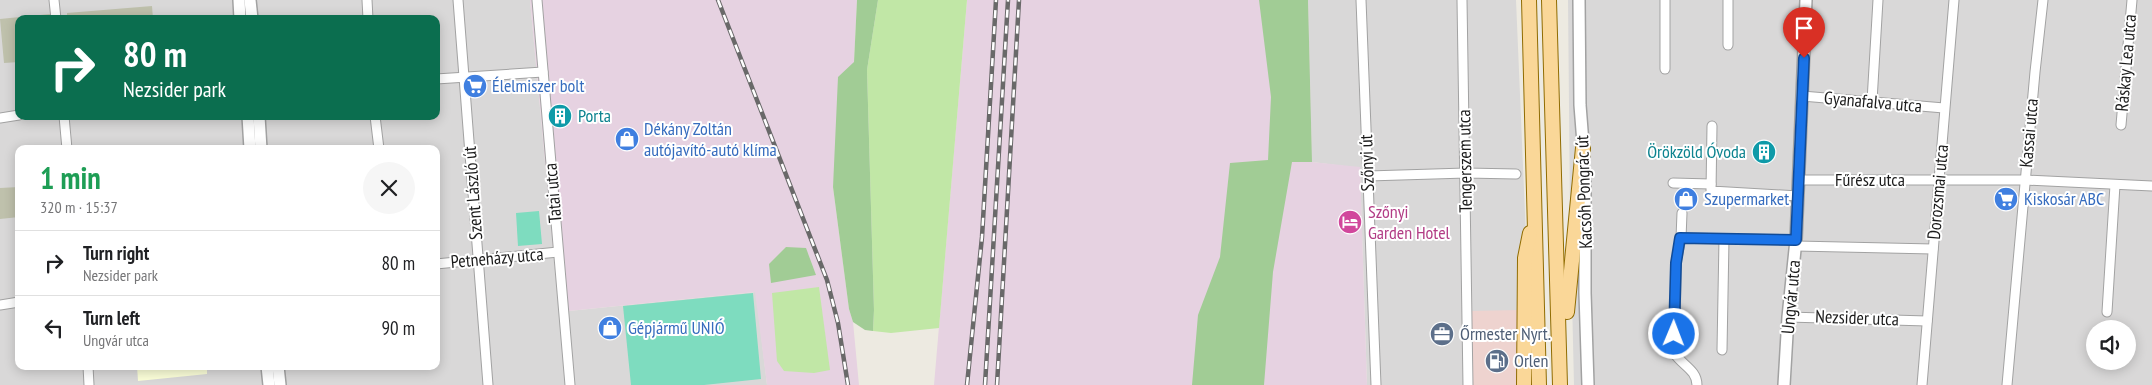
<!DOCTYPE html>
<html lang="en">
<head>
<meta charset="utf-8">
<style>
	body { margin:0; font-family:"PT Sans Narrow",sans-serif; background:#f6f6f6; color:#202124; height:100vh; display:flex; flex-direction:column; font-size:19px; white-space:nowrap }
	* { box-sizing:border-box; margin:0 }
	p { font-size:16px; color:#757577 }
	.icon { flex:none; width:28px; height:28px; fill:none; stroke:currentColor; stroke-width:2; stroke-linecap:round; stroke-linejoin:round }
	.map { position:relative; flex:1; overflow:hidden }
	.panel { position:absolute; left:15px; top:145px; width:425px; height:225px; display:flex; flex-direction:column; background:#fff; border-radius:10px; box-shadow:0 2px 12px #0003 }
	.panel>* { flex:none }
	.hud { position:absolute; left:15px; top:15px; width:425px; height:105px; border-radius:10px; box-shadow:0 2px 12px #0003; background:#0b6e4f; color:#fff; overflow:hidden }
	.fabs { position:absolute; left:2086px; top:320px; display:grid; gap:10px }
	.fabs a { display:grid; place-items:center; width:50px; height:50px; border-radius:50%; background:#fff; box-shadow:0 2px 12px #0003; font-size:25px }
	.pin { position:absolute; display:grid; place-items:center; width:42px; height:42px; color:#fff; margin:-51px -21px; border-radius:50% 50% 50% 0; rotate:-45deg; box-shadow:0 0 5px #0007 }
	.pin .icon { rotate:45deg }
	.me { position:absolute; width:55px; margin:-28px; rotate:1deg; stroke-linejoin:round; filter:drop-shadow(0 0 4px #0008) }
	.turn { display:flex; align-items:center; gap:18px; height:105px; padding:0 25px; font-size:22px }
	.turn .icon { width:65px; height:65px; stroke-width:2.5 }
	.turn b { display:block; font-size:35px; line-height:42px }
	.round { display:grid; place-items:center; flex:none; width:52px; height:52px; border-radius:26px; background:#f6f6f6 }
	.overview { display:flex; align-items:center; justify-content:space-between; height:85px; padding:0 25px }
	h1 { font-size:30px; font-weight:700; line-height:38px; color:#1e9e55 }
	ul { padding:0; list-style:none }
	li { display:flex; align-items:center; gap:15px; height:65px; padding:0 25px; border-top:1px solid #e0e0e0 }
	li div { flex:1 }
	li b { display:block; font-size:19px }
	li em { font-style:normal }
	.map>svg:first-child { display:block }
</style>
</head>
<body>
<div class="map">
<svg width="2152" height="385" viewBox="0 0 2152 385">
	<rect width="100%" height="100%" fill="#edeae1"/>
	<g fill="#d9d8d8" fill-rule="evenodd">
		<path d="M0,0H530L559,312L756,292L767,385H0ZM19,19H436V116H19ZM19,149H436V366H19Z"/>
		<path d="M1308,0H1516L1527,261L1530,385H1367L1360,168L1312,162Z"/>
		<path d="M1568,0H2152V385H1574L1570,211ZM2095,329H2128V361H2095Z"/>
	</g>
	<path fill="#eed3cf" d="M1519,310L1520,385H1471L1470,311Z"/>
	<g fill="#e6d2e1">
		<path d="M530,0H857L854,62L833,187L849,309L853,322L859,385H767L755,292L559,312Z"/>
		<path d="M967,0H1308L1312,162L1360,167L1367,385H934Z"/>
	</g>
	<path fill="#fbfed8" d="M137,366H207V374L138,381Z"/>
	<g fill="#bfc1ac">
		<path d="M152,6L153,19H67V13Z"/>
		<path d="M50,14L51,19H19V62L4,63L0,19Z"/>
		<path d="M19,187V217L0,219V188Z"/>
	</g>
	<g fill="#c1e7a6">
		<path d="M878,0H967L939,328L891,333L873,331L874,310L867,70Z"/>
		<path d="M819,287L830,370L814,373L784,371L777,361L772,293Z"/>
	</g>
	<g fill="#a1cc95">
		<path d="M857,0H878L867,70L874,310L873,331L865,330L853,322L849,309L833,187L838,77L854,62Z"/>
		<path d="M1259,0H1308L1312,162H1292L1273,272L1264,385H1192L1198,315L1220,257L1230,163L1268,160L1271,97Z"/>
		<path d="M786,247L806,248L816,275L771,283L769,264Z"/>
	</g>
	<g fill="#7edcbf">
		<path d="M539,211L542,244L518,246L516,213Z"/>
		<path d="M753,293L761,379L704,385H631L623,306Z"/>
	</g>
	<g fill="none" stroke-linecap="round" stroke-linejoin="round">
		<g stroke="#a2a2a2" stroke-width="11">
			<g id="minor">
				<path d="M54,0L56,19"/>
				<path d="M367,0L368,19"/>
				<path d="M458,0L488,385"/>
				<path d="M537,0L570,385"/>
				<path d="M1361,0L1376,385"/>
				<path d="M1462,0L1468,385"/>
				<path d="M1728,45V0"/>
				<path d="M1665,69V0"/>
				<path d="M436,79L543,72"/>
				<path d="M1802,96L1944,108"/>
				<path d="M1872,101L1878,0"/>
				<path d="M64,116L67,149"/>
				<path d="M375,116L379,149"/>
				<path d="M0,118L19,115"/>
				<path d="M2121,125L2132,0"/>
				<path d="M1712,126L1711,191L1798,196"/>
				<path d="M1368,176L1466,173L1516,174"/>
				<path d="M1799,180H2025L2152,186"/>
				<path d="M1673,183L1711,184"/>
				<path d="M1682,213L1681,238L1676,263L1675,354C1682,365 1697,370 1697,385"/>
				<path d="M1681,238L1796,240"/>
				<path d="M1796,246L1933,249"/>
				<path d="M436,264L558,252"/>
				<path d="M0,305L19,302"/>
				<path d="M2107,312L2115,185"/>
				<path d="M1788,317L1927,321"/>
				<path d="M1722,350L1724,239"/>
				<path d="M88,366L89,385"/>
				<path d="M1922,385L1954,0"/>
				<path d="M2007,385L2035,72L2043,0"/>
			</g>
		</g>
		<g stroke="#a2a2a2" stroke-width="14">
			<g id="tertiary">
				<path d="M239,0L240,19"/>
				<path d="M250,0L252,19"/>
				<path d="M1579,0L1580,105L1584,156"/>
				<path d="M248,116L250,149"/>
				<path d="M259,116L261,149"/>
				<path d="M1585,179V293L1588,385"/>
				<path d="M267,366L269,385"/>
				<path d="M278,366L280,385"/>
				<path d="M1784,385L1788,317L1796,240L1806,0"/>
			</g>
		</g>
		<g stroke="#906c02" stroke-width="16">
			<g id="primary">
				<path d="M1529,0L1539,385"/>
				<path d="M1549,0L1560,385"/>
				<path d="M1567,312L1583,148"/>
				<path d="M1524,385L1525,258L1530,233"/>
			</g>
		</g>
		<use href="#minor" stroke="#fff" stroke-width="9"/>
		<use href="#tertiary" stroke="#fff" stroke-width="11"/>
		<use href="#primary" stroke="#fad798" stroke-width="14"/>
		<g stroke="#696969" stroke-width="4.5">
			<g id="rail">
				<path d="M718,0L827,280L838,323L848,385"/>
				<path d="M967,385L982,237L996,0"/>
				<path d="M985,385L1008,0"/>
				<path d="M997,385L1019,0"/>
			</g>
		</g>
		<use href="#rail" stroke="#fff" stroke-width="2.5" stroke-dasharray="8" stroke-linecap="butt"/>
	</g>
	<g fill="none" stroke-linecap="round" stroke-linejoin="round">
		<g stroke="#114b97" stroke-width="12">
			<path id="route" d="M1674,334L1676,263L1680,238L1796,240L1804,58"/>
		</g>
		<use href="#route" stroke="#1a73e8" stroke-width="9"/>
	</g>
	<defs>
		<g id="supermarket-disc" transform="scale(1.25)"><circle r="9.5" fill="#3f7fe0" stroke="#fff"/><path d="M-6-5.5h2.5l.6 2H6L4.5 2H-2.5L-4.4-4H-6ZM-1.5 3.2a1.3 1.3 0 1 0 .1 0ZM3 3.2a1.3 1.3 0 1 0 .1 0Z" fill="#fff"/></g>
		<g id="building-disc" transform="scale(1.25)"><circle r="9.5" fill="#0f9aa8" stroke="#fff"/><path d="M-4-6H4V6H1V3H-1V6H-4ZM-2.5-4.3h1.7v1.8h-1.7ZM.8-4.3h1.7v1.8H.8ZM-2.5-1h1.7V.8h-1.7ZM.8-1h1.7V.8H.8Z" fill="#fff"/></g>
		<g id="shop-disc" transform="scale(1.25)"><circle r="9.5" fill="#3f7fe0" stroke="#fff"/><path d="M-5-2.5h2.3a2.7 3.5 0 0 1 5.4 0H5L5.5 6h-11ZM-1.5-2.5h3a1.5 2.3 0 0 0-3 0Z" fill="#fff"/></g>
		<g id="hotel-disc" transform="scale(1.25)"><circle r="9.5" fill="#d1479c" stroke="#fff"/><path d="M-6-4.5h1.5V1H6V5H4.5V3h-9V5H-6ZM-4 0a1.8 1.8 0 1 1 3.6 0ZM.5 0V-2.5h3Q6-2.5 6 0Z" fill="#fff"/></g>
		<g id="office-disc" transform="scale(1.25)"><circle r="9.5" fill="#5c6f8a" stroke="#fff"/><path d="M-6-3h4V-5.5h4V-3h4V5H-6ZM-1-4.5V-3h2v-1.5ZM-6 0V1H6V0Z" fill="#fff"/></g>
		<g id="fuel-disc" transform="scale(1.25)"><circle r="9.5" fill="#5c6f8a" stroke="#fff"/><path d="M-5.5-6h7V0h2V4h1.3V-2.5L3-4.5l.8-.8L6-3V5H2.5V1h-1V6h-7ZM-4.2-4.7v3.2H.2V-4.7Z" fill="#fff"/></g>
	</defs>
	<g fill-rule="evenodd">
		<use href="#supermarket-disc" x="475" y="86"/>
		<use href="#building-disc" x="560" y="116"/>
		<use href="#shop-disc" x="627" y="139"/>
		<use href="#building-disc" x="1764" y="152"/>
		<use href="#shop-disc" x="1686" y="199"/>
		<use href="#supermarket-disc" x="2006" y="199"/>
		<use href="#hotel-disc" x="1350" y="222"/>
		<use href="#shop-disc" x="610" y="328"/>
		<use href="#office-disc" x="1442" y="334"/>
		<use href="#fuel-disc" x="1497" y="361"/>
	</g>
	<g text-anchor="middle" stroke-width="4" stroke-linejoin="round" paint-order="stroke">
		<g font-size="18" fill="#1b1b1b" stroke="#fff">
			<text transform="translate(2126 63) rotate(-85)" y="6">Ráskay Lea utca</text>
			<text transform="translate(1873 102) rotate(5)" y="6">Gyanafalva utca</text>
			<text transform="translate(2029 133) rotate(-85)" y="6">Kassai utca</text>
			<text transform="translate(1465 161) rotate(-91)" y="6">Tengerszem utca</text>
			<text transform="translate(1367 163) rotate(-92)" y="6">Szőnyi út</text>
			<text x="1870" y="186">Fűrész utca</text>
			<text transform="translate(1584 192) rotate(-92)" y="6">Kacsóh Pongrác út</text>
			<text transform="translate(1938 192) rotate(-85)" y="6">Dorozsmai utca</text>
			<text transform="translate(473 193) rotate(-94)" y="6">Szent László út</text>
			<text transform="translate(553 193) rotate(-95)" y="6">Tatai utca</text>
			<text transform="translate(497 258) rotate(-5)" y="6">Petneházy utca</text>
			<text transform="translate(1791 297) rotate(-85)" y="6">Ungvár utca</text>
			<text transform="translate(1857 318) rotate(2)" y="6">Nezsider utca</text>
		</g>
		<g font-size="18" fill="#366cbe" stroke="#fff" text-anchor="start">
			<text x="492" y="92">Élelmiszer bolt</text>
			<text x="644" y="135">Dékány Zoltán<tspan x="644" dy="21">autójavító-autó klíma</tspan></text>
			<text x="1704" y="205">Szupermarket</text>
			<text x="2024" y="205">Kiskosár ABC</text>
			<text x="628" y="334">Gépjármű UNIÓ</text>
		</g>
		<g font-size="18" fill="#0d838f" stroke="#fff" text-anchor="start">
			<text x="578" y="122">Porta</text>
			<text x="1746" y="158" text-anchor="end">Örökzöld Óvoda</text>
		</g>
		<g font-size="18" fill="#b23c85" stroke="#fff" text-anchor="start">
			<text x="1368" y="218">Szőnyi<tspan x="1368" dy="21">Garden Hotel</tspan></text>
		</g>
		<g font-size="18" fill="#4e5e75" stroke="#fff" text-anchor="start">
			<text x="1460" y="340">Őrmester Nyrt.</text>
			<text x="1514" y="367">Orlen</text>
		</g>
	</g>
</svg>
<div class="fabs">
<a><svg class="icon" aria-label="sound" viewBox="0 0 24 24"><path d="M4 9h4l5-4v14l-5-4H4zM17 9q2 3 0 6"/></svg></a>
</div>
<div class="pin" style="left:1804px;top:58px;background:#d93025"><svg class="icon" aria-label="arrive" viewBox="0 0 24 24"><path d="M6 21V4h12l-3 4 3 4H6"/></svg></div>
<svg class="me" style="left:1674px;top:334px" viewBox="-20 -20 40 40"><circle r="17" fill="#1a73e8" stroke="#fff" stroke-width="3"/><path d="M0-11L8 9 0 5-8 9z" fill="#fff"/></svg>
<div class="hud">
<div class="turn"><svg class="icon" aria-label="right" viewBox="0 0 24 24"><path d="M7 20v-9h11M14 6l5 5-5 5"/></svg><div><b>80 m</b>Nezsider park</div></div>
</div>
<section class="panel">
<div class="overview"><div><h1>1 min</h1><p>320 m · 15:37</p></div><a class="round"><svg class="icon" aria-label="close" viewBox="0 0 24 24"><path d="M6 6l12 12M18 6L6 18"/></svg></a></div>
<ul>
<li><svg class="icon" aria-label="right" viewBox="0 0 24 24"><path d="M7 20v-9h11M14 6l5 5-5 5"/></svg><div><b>Turn right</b><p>Nezsider park</p></div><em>80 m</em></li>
<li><svg class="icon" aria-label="left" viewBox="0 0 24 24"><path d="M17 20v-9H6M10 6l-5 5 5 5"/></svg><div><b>Turn left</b><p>Ungvár utca</p></div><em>90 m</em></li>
</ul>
</section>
</div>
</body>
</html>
